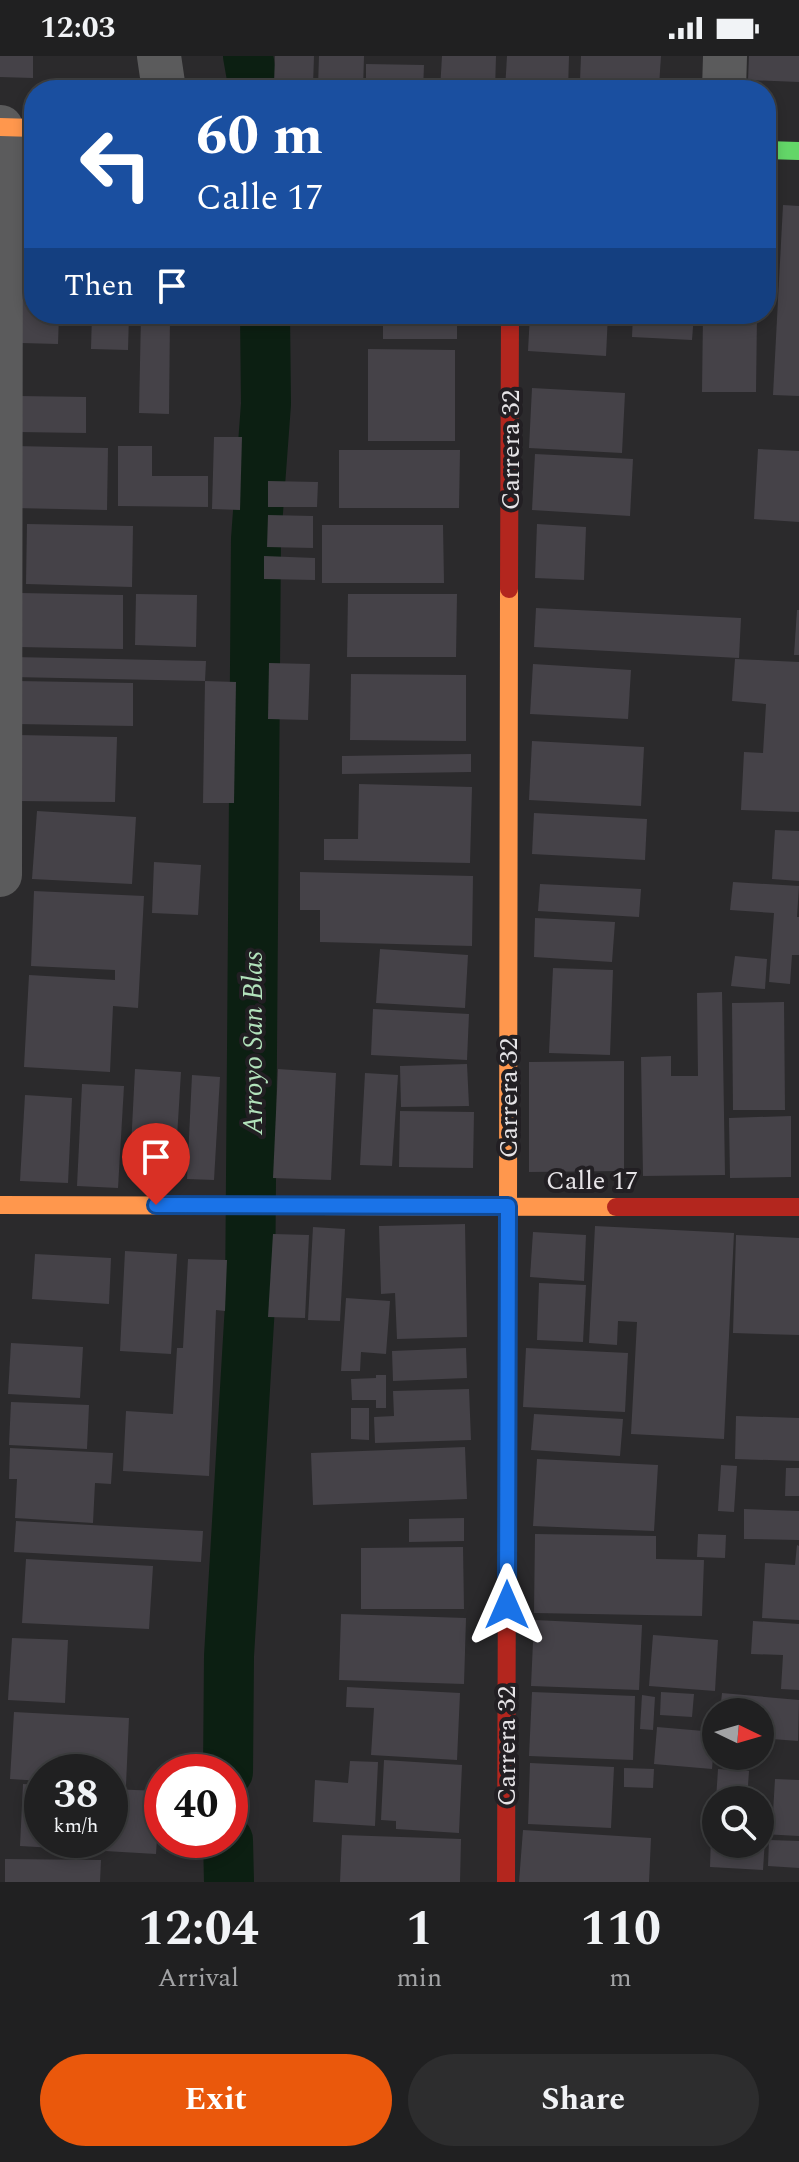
<!DOCTYPE html>
<html lang="en">
<head>
<meta charset="utf-8">
<style>
	body { margin:0; font-family:Spectral,serif; background:#2d2d2e; color:#f1f3f6; height:100vh; display:flex; flex-direction:column; font-size:30px; white-space:nowrap }
	* { box-sizing:border-box; margin:0 }
	p { font-size:26px; color:#a2a3a5 }
	.icon { flex:none; width:44px; height:44px; fill:none; stroke:currentColor; stroke-width:2; stroke-linecap:round; stroke-linejoin:round }
	.map { position:relative; height:1826px; overflow:hidden }
	.drawer { display:flex; flex-direction:column; background:#202021; flex:1 }
	.drawer>* { flex:none }
	.hud { position:absolute; left:24px; top:24px; width:752px; height:244px; border-radius:32px; box-shadow:0 4px 12px #0003,0 0 0 2px #3d3e3f; background:#1a4fa0; color:#fff; overflow:hidden }
	.needle { width:52px; rotate:95deg }
	.tools { position:absolute; left:702px; top:1642px; display:grid; gap:16px }
	.tools a { display:grid; place-items:center; width:72px; height:72px; border-radius:50%; background:#202021; box-shadow:0 4px 12px #0003,0 0 0 2px #3d3e3f; font-size:40px }
	.speed { position:absolute; left:24px; top:1698px; display:flex; gap:16px; font-size:40px; font-weight:700; text-align:center }
	.speed>* { display:grid; place-content:center; width:104px; height:104px; border-radius:50%; background:#202021; box-shadow:0 4px 12px #0003,0 0 0 2px #3d3e3f; line-height:1 }
	.speed small { font-size:20px; font-weight:400 }
	.speed .limit { border:12px solid #d22; background:#fff; color:#111 }
	.pin { position:absolute; display:grid; place-items:center; width:68px; height:68px; color:#fff; margin:-82px -34px; border-radius:50% 50% 50% 0; rotate:-45deg; box-shadow:0 0 8px #0007 }
	.pin .icon { rotate:45deg }
	.me { position:absolute; width:88px; margin:-44px; rotate:0deg; stroke-linejoin:round; filter:drop-shadow(0 0 6px #0008) }
	.turn { display:flex; align-items:center; gap:28px; height:168px; padding:0 40px; font-size:36px }
	.turn .icon { width:104px; height:104px; stroke-width:2.5 }
	.turn b { display:block; font-size:56px; line-height:68px }
	.then { display:flex; align-items:center; height:76px; padding:0 40px; background:#0003; gap:16px; font-size:30px }
	.eta { display:flex; justify-content:space-evenly; align-items:center; height:136px; text-align:center }
	.eta b { font-size:48px; font-weight:700; line-height:56px }
	.primary-button { display:flex; gap:16px; margin-top:auto; padding:16px 40px }
	.primary-button a { flex:1; height:92px; border-radius:48px; background:#ea580c; color:#fff; font-size:32px; font-weight:700; line-height:92px; text-align:center }
	.primary-button a+a { background:#2d2d2e; color:#f1f3f6 }
	.status { display:flex; justify-content:space-between; align-items:center; height:56px; padding:0 40px; background:#202021; direction:ltr }
	.status svg { height:22px; fill:currentColor }
	.map>svg:first-child { display:block }
</style>
</head>
<body>
<div class="status"><b>12:03</b><svg viewBox="0 0 49 12"><path d="M0 12V9h3v3zM5 12V6h3v6zM10 12V3h3v9zM15 12V0h3v12zM26 1h20v11H26zM47 4h2v5h-2z"/></svg></div>
<div class="map">
<svg width="799" height="1826" viewBox="0 0 799 1826">
	<rect width="100%" height="100%" fill="#2b2a2c"/>
	<g fill="none" stroke-linecap="round" stroke-linejoin="round">
		<g stroke="#0c1f12" stroke-width="50">
			<path d="M248,0L254,34"/>
			<path d="M228,1716L229,1600L250,1249L256,483L266,348L265,258"/>
			<path d="M228,1784L229,1826"/>
		</g>
	</g>
	<g fill="#454248">
		<path d="M0,0H33V22L0,21Z"/>
		<path d="M275,0H314L313,29L274,28Z"/>
		<path d="M319,0H364L363,32L318,31Z"/>
		<path d="M442,0H496L495,34H440Z"/>
		<path d="M507,0H569L568,34H505Z"/>
		<path d="M581,0H661L659,30L580,25Z"/>
		<path d="M749,0H799V26L748,24Z"/>
		<path d="M366,8L424,9L423,34H366Z"/>
		<path d="M783,149L799,150V340L773,339Z"/>
		<path d="M23,177H34V258H59L58,288L21,287Z"/>
		<path d="M92,258H129L128,294L91,293Z"/>
		<path d="M141,258H170L169,358L139,357Z"/>
		<rect x="383" y="258" width="74" height="25"/>
		<path d="M530,258H608L606,300L528,295Z"/>
		<path d="M633,258H694L692,284L632,281Z"/>
		<path d="M703,258H757L756,336H702Z"/>
		<path d="M368,293L455,294V385H368Z"/>
		<path d="M532,332L625,337L622,397L529,392Z"/>
		<path d="M19,340L86,341V377L18,376Z"/>
		<path d="M214,381H242L240,454L212,453Z"/>
		<path d="M15,390L108,392L107,454L14,452Z"/>
		<path d="M118,390H152V420H208V451L118,450Z"/>
		<path d="M758,393L799,395V466L754,463Z"/>
		<path d="M339,394H460L459,452H339Z"/>
		<path d="M535,398L633,403L630,460L532,454Z"/>
		<path d="M268,425L318,426L317,451H268Z"/>
		<path d="M268,459L313,460V492L267,491Z"/>
		<path d="M27,468L133,470L132,531L26,528Z"/>
		<path d="M537,468L586,471L584,524L535,522Z"/>
		<path d="M322,469H443L444,527H322Z"/>
		<path d="M264,500L315,502V524L264,523Z"/>
		<path d="M21,537L123,539V593L19,591Z"/>
		<path d="M136,538L197,539L196,591L135,589Z"/>
		<path d="M348,538H457L456,601H347Z"/>
		<path d="M536,552L741,562L739,602L534,591Z"/>
		<path d="M797,554H799V599H794Z"/>
		<path d="M13,601L206,605L205,625L12,621Z"/>
		<path d="M735,603L799,606V756L741,754L744,696L763,697L766,648L732,645Z"/>
		<path d="M269,607L310,608L308,664L268,663Z"/>
		<path d="M533,608L631,614L628,663L530,658Z"/>
		<path d="M351,618L466,619V685L350,684Z"/>
		<path d="M17,625L133,627V670L16,668Z"/>
		<path d="M205,625L236,626L234,747H203Z"/>
		<path d="M18,679L117,681L115,746L17,745Z"/>
		<path d="M532,685L644,691L641,750L529,744Z"/>
		<path d="M471,698V716L342,718V700Z"/>
		<path d="M359,728L472,731L470,807L324,804V783H358Z"/>
		<path d="M37,755L136,761L132,828L32,823Z"/>
		<path d="M534,757L647,763L645,804L532,798Z"/>
		<path d="M775,774L799,775V825L772,823Z"/>
		<path d="M154,806L201,809L198,859L152,857Z"/>
		<path d="M300,816L473,820L472,890L320,886V854H300Z"/>
		<path d="M733,826L799,830L797,861H799V899H792L790,928L769,926L774,857L730,854Z"/>
		<path d="M540,828L641,833L639,861L538,855Z"/>
		<path d="M34,835L144,840L138,952L113,950L110,1016L24,1011L29,919L115,924V914L31,910Z"/>
		<path d="M535,862L615,866L612,906L534,901Z"/>
		<path d="M380,893L468,899L465,952L376,947Z"/>
		<path d="M735,900L767,903L765,933L731,930Z"/>
		<path d="M553,912L613,914L610,999L549,997Z"/>
		<path d="M722,936L725,1119L643,1120L641,1001L671,1000V1020H698L697,937Z"/>
		<path d="M784,946L785,1054H733L732,947Z"/>
		<path d="M373,953L469,958L467,1004L371,999Z"/>
		<path d="M624,1005V1115L529,1116V1006Z"/>
		<path d="M467,1008L469,1050L401,1051L400,1010Z"/>
		<path d="M135,1013L181,1016L175,1114L130,1111Z"/>
		<path d="M278,1013L336,1017L331,1124L273,1122Z"/>
		<path d="M365,1017L398,1019L392,1110L360,1109Z"/>
		<path d="M192,1019L220,1021L214,1124L187,1123Z"/>
		<path d="M82,1028L124,1030L118,1132L77,1130Z"/>
		<path d="M25,1039L72,1042L68,1127L20,1125Z"/>
		<path d="M400,1055L474,1056L473,1112L399,1111Z"/>
		<path d="M791,1060V1121L730,1122L729,1062Z"/>
		<path d="M465,1168L467,1281L397,1283L395,1237L381,1238L379,1170Z"/>
		<path d="M595,1170L734,1177L724,1383L631,1378L637,1266L618,1265L617,1289L589,1287Z"/>
		<path d="M313,1171L345,1173L340,1265L308,1264Z"/>
		<path d="M533,1176L586,1179L584,1225L530,1221Z"/>
		<path d="M273,1178L309,1179L305,1262L268,1261Z"/>
		<path d="M736,1179L799,1182V1279L733,1277Z"/>
		<path d="M125,1195L177,1198L171,1298L120,1295Z"/>
		<path d="M35,1198L111,1202L109,1248L32,1243Z"/>
		<path d="M188,1203L227,1204L225,1255L216,1254L209,1420L123,1415L126,1355L173,1358L177,1292H183Z"/>
		<path d="M539,1227L586,1229L583,1286L537,1284Z"/>
		<path d="M346,1242L390,1245L386,1298L361,1296L360,1315H341Z"/>
		<path d="M11,1287L83,1291L80,1342L8,1338Z"/>
		<path d="M466,1292L467,1322L393,1325L392,1295Z"/>
		<path d="M526,1292L628,1297L625,1356L523,1351Z"/>
		<path d="M376,1319H386V1352H376V1344H352L351,1323L376,1322Z"/>
		<path d="M469,1333L471,1384L375,1387L374,1361L394,1360L393,1335Z"/>
		<path d="M11,1346L89,1349L87,1393L9,1389Z"/>
		<path d="M351,1352H369V1384L351,1383Z"/>
		<path d="M534,1358L623,1363L620,1400L531,1394Z"/>
		<path d="M736,1360L799,1362V1405L735,1403Z"/>
		<path d="M465,1391L467,1443L313,1449L311,1397Z"/>
		<path d="M10,1392L113,1397L111,1428L95,1427L93,1467L15,1462L17,1423H9Z"/>
		<path d="M537,1403L658,1409L654,1475L533,1470Z"/>
		<path d="M721,1409L737,1410L734,1456L718,1455Z"/>
		<path d="M786,1412H799V1440H785Z"/>
		<path d="M744,1453L799,1455V1484L744,1483Z"/>
		<path d="M464,1462V1485L409,1486V1463Z"/>
		<path d="M16,1465L203,1475L201,1506L14,1496Z"/>
		<path d="M535,1478L656,1480V1503L704,1504L702,1560L534,1557Z"/>
		<path d="M698,1478L726,1479L725,1502L697,1501Z"/>
		<path d="M797,1489L799,1490V1564L762,1562L765,1507L795,1509Z"/>
		<path d="M463,1491L464,1553H361V1492Z"/>
		<path d="M26,1503L153,1510L149,1573L22,1567Z"/>
		<path d="M341,1558L466,1562L464,1628L339,1624Z"/>
		<path d="M534,1564L642,1569L639,1634L531,1630Z"/>
		<path d="M753,1565L799,1568V1634L781,1633L783,1599L751,1598Z"/>
		<path d="M653,1579L718,1584L715,1635L649,1630Z"/>
		<path d="M12,1582L68,1584L65,1647L8,1644Z"/>
		<path d="M347,1631L460,1637L457,1704L371,1699L374,1652L346,1651Z"/>
		<path d="M532,1636L635,1640L633,1704L529,1700Z"/>
		<path d="M661,1636L694,1638L692,1661L660,1659Z"/>
		<path d="M722,1637L799,1644L798,1685L760,1682V1656H720Z"/>
		<path d="M642,1639L655,1641L653,1674L640,1673Z"/>
		<path d="M14,1656L129,1662L126,1729L110,1728V1716H42V1725L10,1723Z"/>
		<path d="M657,1671L715,1676L712,1713L654,1708Z"/>
		<path d="M384,1704L462,1709L459,1777L396,1773V1765L381,1764Z"/>
		<path d="M350,1705L378,1706L375,1770L313,1766L315,1724L348,1727Z"/>
		<path d="M530,1707L614,1711L611,1772L528,1768Z"/>
		<path d="M624,1712L654,1713L653,1732L624,1731Z"/>
		<path d="M718,1713L749,1715L747,1744H716Z"/>
		<path d="M775,1723L799,1724V1780L760,1778V1757H773Z"/>
		<path d="M23,1728L42,1729V1784H110V1733L160,1735L156,1798L20,1790Z"/>
		<path d="M523,1774L651,1782L649,1826H519Z"/>
		<path d="M342,1779L461,1783L460,1826H340Z"/>
		<path d="M711,1780H716V1788H760V1782L765,1783L763,1814L710,1811Z"/>
		<path d="M769,1784L799,1785V1812L768,1810Z"/>
		<path d="M5,1803L101,1804L100,1826H5Z"/>
	</g>
	<g fill="none" stroke-linecap="round" stroke-linejoin="round">
		<g stroke="#5b5b5c" stroke-width="44">
			<path d="M159,0L164,34"/>
			<path d="M724,34L725,0"/>
			<path d="M0,819L1,71"/>
		</g>
		<path stroke="#63d668" stroke-width="18" d="M766,94L799,95"/>
		<g stroke="#ff974d" stroke-width="18">
			<path d="M0,71L34,72"/>
			<path d="M0,1149L616,1151"/>
			<path d="M508,1156L509,533"/>
		</g>
		<g stroke="#b3261e" stroke-width="18">
			<path d="M509,533L510,258"/>
			<path d="M616,1151H799"/>
			<path d="M506,1826L508,1156"/>
		</g>
	</g>
	<g fill="none" stroke-linecap="round" stroke-linejoin="round">
		<g stroke="#114b97" stroke-width="20">
			<path id="route" d="M156,1149L508,1150L507,1549"/>
		</g>
		<use href="#route" stroke="#1a73e8" stroke-width="14"/>
	</g>
	<g text-anchor="middle" stroke-width="8" stroke-linejoin="round" paint-order="stroke">
		<g font-size="26" fill="#e6e4e7" stroke="#221f23">
			<text transform="translate(510 394) rotate(-90)" y="9">Carrera 32</text>
			<text transform="translate(508 1042) rotate(-90)" y="9">Carrera 32</text>
			<text x="592" y="1133">Calle 17</text>
			<text transform="translate(506 1690) rotate(-90)" y="9">Carrera 32</text>
		</g>
		<g font-size="28" font-style="italic" fill="#b2e2bb" stroke="#221f23">
			<text transform="translate(252 987) rotate(-90)" y="10">Arroyo San Blas</text>
		</g>
	</g>
</svg>
<div class="tools">
<a><svg class="needle" viewBox="-14 -14 28 28"><path d="M0-13l5 13h-10z" fill="#e53935"/><path d="M0 13l5-13h-10z" fill="#a2a3a5"/></svg></a>
<a><svg class="icon" aria-label="search" viewBox="0 0 24 24"><circle cx="10" cy="10" r="6"/><path d="M15 15l6 6"/></svg></a>
</div>
<div class="speed"><div>38<small>km/h</small></div><div class="limit">40</div></div>
<div class="pin" style="left:156px;top:1149px;background:#d93025"><svg class="icon" aria-label="arrive" viewBox="0 0 24 24"><path d="M6 21V4h12l-3 4 3 4H6"/></svg></div>
<svg class="me" style="left:507px;top:1549px" viewBox="-20 -20 40 40"><path d="M0-17L14 15 0 8-14 15z" fill="#1a73e8" stroke="#fff" stroke-width="4"/></svg>
<div class="hud">
<div class="turn"><svg class="icon" aria-label="left" viewBox="0 0 24 24"><path d="M17 20v-9H6M10 6l-5 5 5 5"/></svg><div><b>60 m</b>Calle 17</div></div>
<div class="then">Then<svg class="icon" aria-label="arrive" viewBox="0 0 24 24"><path d="M6 21V4h12l-3 4 3 4H6"/></svg></div>
</div>
</div>
<section class="drawer">
<div class="eta">
<div><b>12:04</b><p>Arrival</p></div>
<div><b>1</b><p>min</p></div>
<div><b>110</b><p>m</p></div>
</div>
<div class="primary-button"><a>Exit</a><a>Share</a></div>
</section>
</body>
</html>
